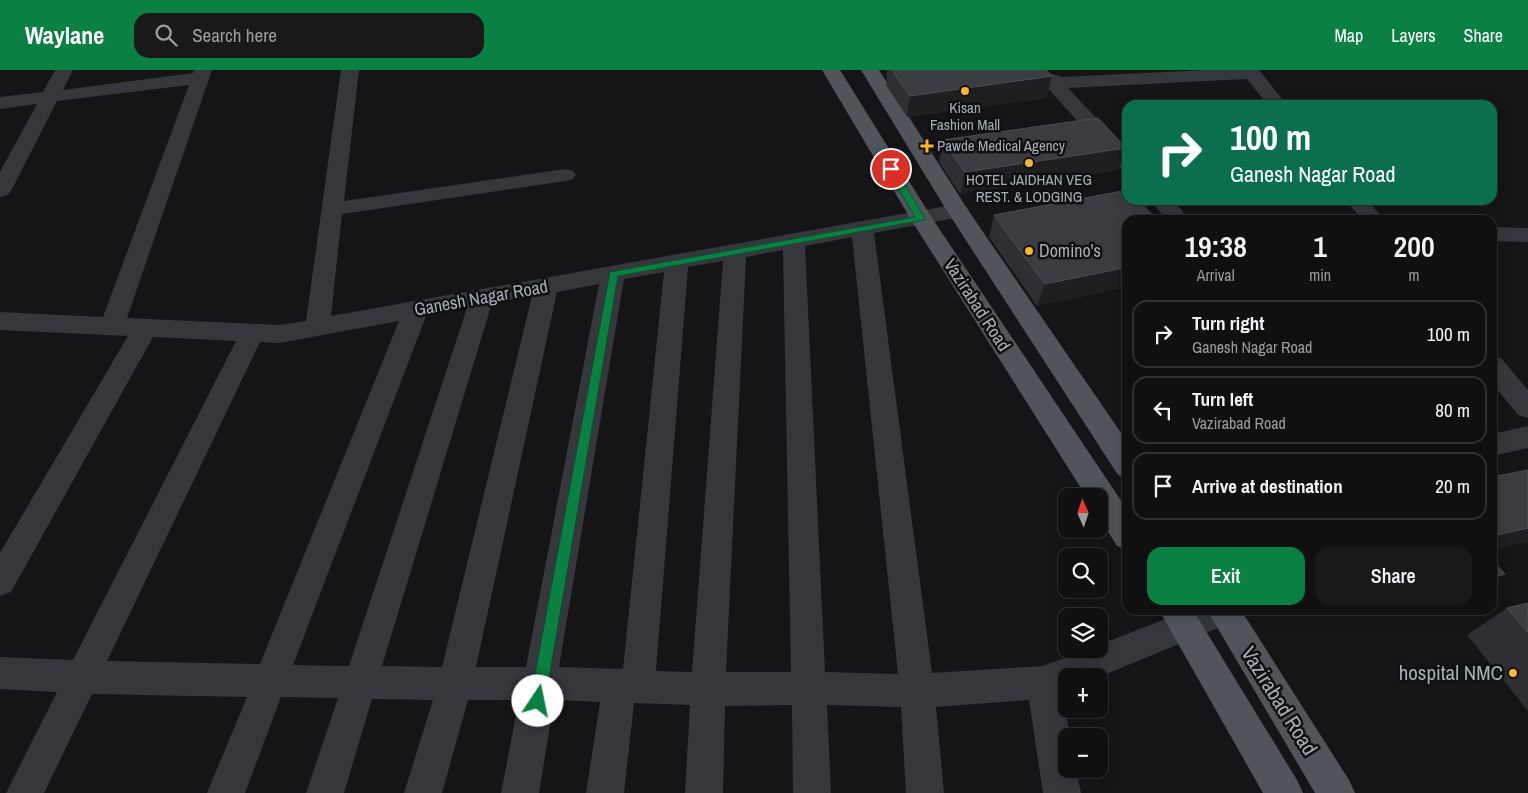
<!DOCTYPE html>
<html lang="en">
<head>
<meta charset="utf-8">
<style>
	body { margin:0; font-family:"Archivo Narrow",sans-serif; background:#19191a; color:#f1f3f6; height:100vh; display:flex; flex-direction:column; font-size:19px; white-space:nowrap }
	* { box-sizing:border-box; margin:0 }
	p { font-size:16px; color:#9c9d9f }
	.icon { flex:none; width:28px; height:28px; fill:none; stroke:currentColor; stroke-width:2; stroke-linecap:round; stroke-linejoin:round }
	.map { position:relative; flex:1; overflow:hidden }
	.sheet { position:absolute; left:1122px; top:145px; width:375px; height:400px; display:flex; flex-direction:column; background:#101011; border-radius:15px; box-shadow:0 2px 12px #0003,0 0 0 1px #303031 }
	.sheet>* { flex:none }
	.top-card { position:absolute; left:1122px; top:30px; width:375px; height:105px; border-radius:15px; box-shadow:0 2px 12px #0003,0 0 0 1px #303031; background:#0b6e4f; color:#fff; overflow:hidden }
	.needle { width:32px; rotate:357deg }
	.controls { position:absolute; left:1058px; top:418px; display:grid; gap:10px }
	.controls a { display:grid; place-items:center; width:50px; height:50px; border-radius:10px; background:#101011; box-shadow:0 2px 12px #0003,0 0 0 1px #303031; font-size:25px }
	.pin { position:absolute; display:grid; place-items:center; width:42px; height:42px; color:#fff; margin:-21px; border:2px solid #fff; border-radius:50%; box-shadow:0 1px 5px #0007 }
	.me { position:absolute; width:55px; margin:-28px; rotate:11deg; stroke-linejoin:round; filter:drop-shadow(0 0 4px #0008) }
	.turn { display:flex; align-items:center; gap:18px; height:105px; padding:0 25px; font-size:22px }
	.turn .icon { width:65px; height:65px; stroke-width:2.5 }
	.turn b { display:block; font-size:35px; line-height:42px }
	.eta { display:flex; justify-content:space-evenly; align-items:center; height:85px; text-align:center }
	.eta b { font-size:30px; font-weight:600; line-height:35px }
	.cta { display:flex; gap:10px; margin-top:auto; padding:10px 25px }
	.cta a { flex:1; height:58px; border-radius:15px; background:#0b8043; color:#fff; font-size:20px; font-weight:600; line-height:58px; text-align:center }
	.cta a+a { background:#19191a; color:#f1f3f6 }
	ul { padding:0; list-style:none }
	li { display:flex; align-items:center; gap:15px; height:68px; margin:0 10px 8px; padding:0 15px; border:2px solid #303031; border-radius:15px }
	li div { flex:1 }
	li b { display:block; font-size:19px }
	li em { font-style:normal }
	header { display:flex; align-items:center; gap:30px; box-sizing:border-box; height:70px; padding:0 25px; background:#0b8043; color:#fff }
	header strong { font-size:24px }
	nav { display:flex; gap:28px; margin-inline-start:auto; font-size:18px }
	.search { width:350px; height:45px; background:#19191a; display:flex; align-items:center; gap:12px; box-sizing:border-box; padding:0 18px; border-radius:15px; color:#9c9d9f; font-size:19px }
	.map>svg:first-child { display:block }
</style>
</head>
<body>
<header>
<strong>Waylane</strong>
<div class="search"><svg class="icon" aria-label="search" viewBox="0 0 24 24"><circle cx="10" cy="10" r="6"/><path d="M15 15l6 6"/></svg>Search here</div>
<nav><a>Map</a><a>Layers</a><a>Share</a></nav>
</header>
<div class="map">
<svg width="1528" height="723" viewBox="0 0 1528 723">
	<rect width="100%" height="100%" fill="#151517"/>
	<g fill="none" stroke-linecap="round" stroke-linejoin="round">
		<g fill="#36373d" fill-rule="evenodd">
			<path d="M55,0H73L63,20L193,3L194,0H212L127,248L279,255L306,251L341,0H359L344,131L566,99L573,101L576,105L573,109L566,111L342,144L331,246L958,134L966,136L969,141L966,146L874,163L932,603L1043,596L1089,579H1099V575L1188,540H1240L1235,551L1099,607L1066,606V620L1062,622L1070,666H1066V699H1076L1081,723H1043L1029,630L936,637L944,723H906L901,637L827,635L831,723H793L792,635L725,636L723,723H685L690,635L634,633L624,723H586L600,632L554,630L539,723H501L519,630H468L442,723H404L433,630L372,629L344,723H306L338,628L281,627L245,723H207L247,627L92,624L44,723H6L57,622L0,619V587L73,590L236,271L153,267L11,522L0,526V483L128,266L0,260V242L103,247L189,15L57,31L11,121L7,125L0,127V102L37,34L0,39V27L43,22ZM852,167L898,604L825,602L805,176ZM783,180L791,602H726L746,187ZM723,191L692,602L656,601L688,197ZM664,202L623,599L559,597L624,209ZM599,214L526,597H476L557,222ZM532,226L442,597L382,596L492,233ZM467,238L349,596L293,595L426,246ZM399,251L260,594L107,591L260,272L279,273Z"/>
			<path d="M1028,0H1047L1049,3L1062,7L1206,0H1259L1287,35H1268L1247,9L1068,18L1128,82V101L1121,99L1043,13L1037,11Z"/>
			<path d="M1150,130H1173L1188,148L1187,150H1167Z"/>
			<path d="M1346,130H1368L1384,150H1362Z"/>
			<path d="M1492,157L1528,158V172L1492,171Z"/>
			<path d="M1492,286L1501,288L1528,320V348L1518,345L1492,313Z"/>
			<path d="M1528,356V378L1492,386V364Z"/>
		</g>
		<g fill="#52545c" fill-rule="evenodd">
			<path d="M822,0H840L932,148L1128,441V480L1117,476L1099,447V426H1086L910,148Z"/>
			<path d="M861,0H879L968,140L1128,373V408L1118,405L947,141Z"/>
			<path d="M1159,540H1193L1297,710L1303,723H1263Z"/>
			<path d="M1207,540H1241L1349,710L1355,723H1315Z"/>
		</g>
	</g>
	<g fill="#2e2e33">
		<path d="M887,0H1045L1052,6L1046,28L907,47L886,15Z"/>
		<path d="M943,70L1118,100L960,124L939,92Z"/>
		<path d="M1128,120L1037,236L989,167L994,145Z"/>
		<path d="M1528,533V641L1467,565L1507,538Z"/>
	</g>
	<g fill="#1f1f22">
		<path d="M1052,6L1046,28L907,47L910,26Z"/>
		<path d="M1126,78L1118,100L960,124L965,102Z"/>
		<path d="M1128,197V217L1037,236L1045,214Z"/>
		<path d="M1528,458V472L1492,480V466Z"/>
		<path d="M1505,504L1492,513V507Z"/>
	</g>
	<g fill="#3b3c41" stroke="#4c4e54">
		<path d="M892,0H1045L1052,6L910,26Z"/>
		<path d="M1098,48L1126,78L965,102L943,70Z"/>
		<path d="M1128,120V130H1138L1157,150H1128V197L1045,214L994,145Z"/>
		<path d="M1528,400V458L1492,466V407Z"/>
		<path d="M1492,490L1505,504L1492,507Z"/>
		<path d="M1528,533V563L1507,538Z"/>
	</g>
	<path fill="#0b8043" stroke="#07532c" d="M888,97L895,99L925,148L924,150L618,206L545,631L543,636L538,638L532,636L530,631L610,202L915,147L887,99Z"/>
	<g fill="#fdb528" stroke="#101012" stroke-width="2">
		<circle cx="965" cy="21" r="5"/>
		<path d="M924.5 68.5h5v5h5v5h-5v5h-5v-5h-5v-5h5z"/>
		<circle cx="1029" cy="93" r="5"/>
		<circle cx="1029" cy="181" r="5"/>
		<circle cx="1513" cy="603" r="5"/>
	</g>
	<g text-anchor="middle" stroke-width="5" stroke-linejoin="round" paint-order="stroke">
		<g font-size="15" fill="#a6acb8" stroke="#101012">
			<text x="965" y="43">Kisan<tspan x="965" dy="17">Fashion Mall</tspan></text>
			<text x="937" y="81" text-anchor="start">Pawde Medical Agency</text>
			<text x="1029" y="115">HOTEL JAIDHAN VEG<tspan x="1029" dy="17">REST. &amp; LODGING</tspan></text>
		</g>
		<g font-size="18" fill="#a6acb8" stroke="#101012" text-anchor="start">
			<text x="1039" y="187">Domino's</text>
		</g>
		<g font-size="18" fill="#a6acb8" stroke="#101012">
			<text transform="translate(481 228) rotate(-10)" y="6">Ganesh Nagar Road</text>
			<text transform="translate(977 235) rotate(57)" y="6">Vazirabad Road</text>
		</g>
		<g font-size="21" fill="#a6acb8" stroke="#101012" text-anchor="end">
			<text x="1503" y="610">hospital NMC</text>
		</g>
		<g font-size="21" fill="#a6acb8" stroke="#101012">
			<text transform="translate(1279 631) rotate(58)" y="7">Vazirabad Road</text>
		</g>
	</g>
</svg>
<div class="controls">
<a><svg class="needle" viewBox="-14 -14 28 28"><path d="M0-13l5 13h-10z" fill="#e53935"/><path d="M0 13l5-13h-10z" fill="#9c9d9f"/></svg></a>
<a><svg class="icon" aria-label="search" viewBox="0 0 24 24"><circle cx="10" cy="10" r="6"/><path d="M15 15l6 6"/></svg></a>
<a><svg class="icon" aria-label="layers" viewBox="0 0 24 24"><path d="M12 4l9 5-9 5-9-5zM3 14l9 5 9-5"/></svg></a>
<a>+</a>
<a>−</a>
</div>
<div class="pin" style="left:891px;top:99px;background:#d93025"><svg class="icon" aria-label="arrive" viewBox="0 0 24 24"><path d="M6 21V4h12l-3 4 3 4H6"/></svg></div>
<svg class="me" style="left:538px;top:631px" viewBox="-20 -20 40 40"><circle r="19" fill="#fff"/><path d="M0-13L10 11 0 6-10 11z" fill="#0b8043"/></svg>
<div class="top-card">
<div class="turn"><svg class="icon" aria-label="right" viewBox="0 0 24 24"><path d="M7 20v-9h11M14 6l5 5-5 5"/></svg><div><b>100 m</b>Ganesh Nagar Road</div></div>
</div>
<section class="sheet">
<div class="eta">
<div><b>19:38</b><p>Arrival</p></div>
<div><b>1</b><p>min</p></div>
<div><b>200</b><p>m</p></div>
</div>
<ul>
<li><svg class="icon" aria-label="right" viewBox="0 0 24 24"><path d="M7 20v-9h11M14 6l5 5-5 5"/></svg><div><b>Turn right</b><p>Ganesh Nagar Road</p></div><em>100 m</em></li>
<li><svg class="icon" aria-label="left" viewBox="0 0 24 24"><path d="M17 20v-9H6M10 6l-5 5 5 5"/></svg><div><b>Turn left</b><p>Vazirabad Road</p></div><em>80 m</em></li>
<li><svg class="icon" aria-label="arrive" viewBox="0 0 24 24"><path d="M6 21V4h12l-3 4 3 4H6"/></svg><div><b>Arrive at destination</b></div><em>20 m</em></li>
</ul>
<div class="cta"><a>Exit</a><a>Share</a></div>
</section>
</div>
</body>
</html>
